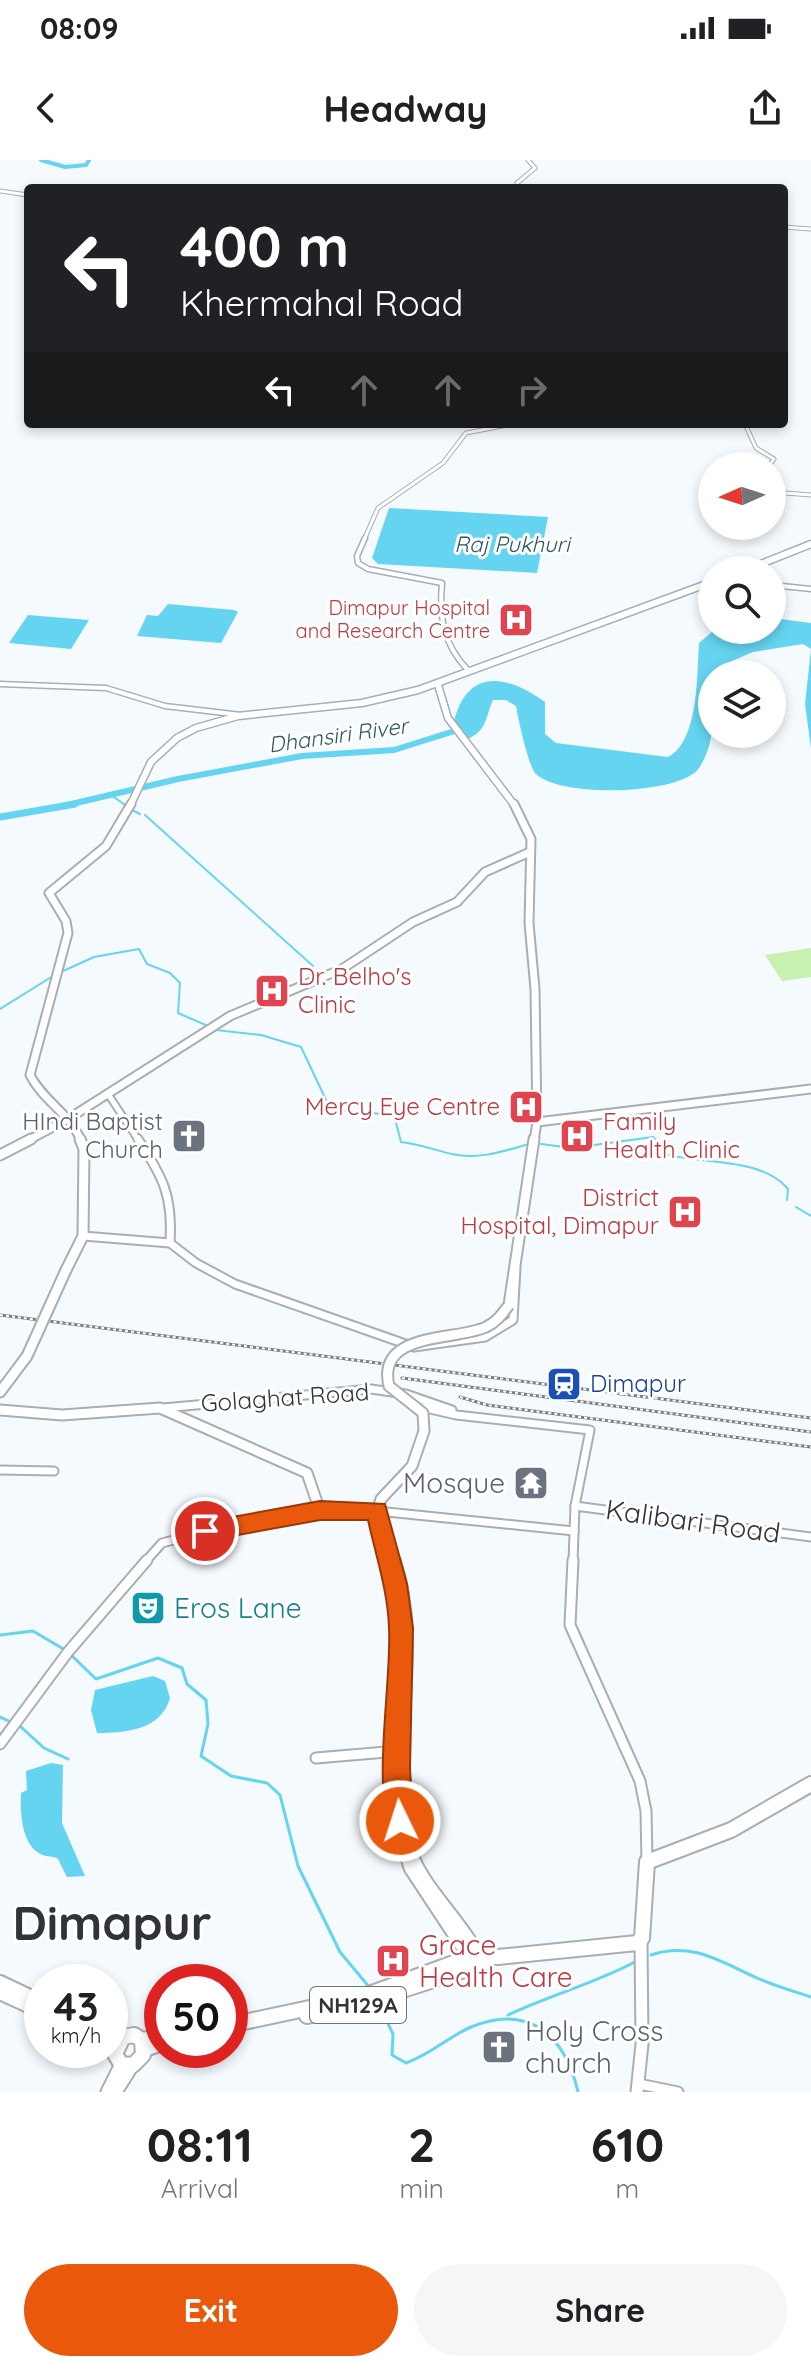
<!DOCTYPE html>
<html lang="en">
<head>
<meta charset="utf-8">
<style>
	body { margin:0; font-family:Quicksand,sans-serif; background:#f6f6f6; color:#202124; height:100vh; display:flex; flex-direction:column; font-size:30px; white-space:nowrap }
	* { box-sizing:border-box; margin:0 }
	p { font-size:26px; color:#757577 }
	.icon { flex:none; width:44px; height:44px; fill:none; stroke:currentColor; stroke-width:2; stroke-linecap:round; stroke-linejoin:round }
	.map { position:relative; height:1932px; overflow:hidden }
	.details { display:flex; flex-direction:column; background:#fff; flex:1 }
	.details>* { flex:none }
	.top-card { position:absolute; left:24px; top:24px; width:764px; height:244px; border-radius:8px; box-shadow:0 4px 12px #0003; background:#202124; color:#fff; overflow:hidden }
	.needle { width:52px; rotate:267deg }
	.tools { position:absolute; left:698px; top:292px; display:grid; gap:16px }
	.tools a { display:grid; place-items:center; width:88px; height:88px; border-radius:50%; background:#fff; box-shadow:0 4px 12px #0003; font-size:40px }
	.speed { position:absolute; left:24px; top:1804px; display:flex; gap:16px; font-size:40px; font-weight:700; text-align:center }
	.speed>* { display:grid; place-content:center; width:104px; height:104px; border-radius:50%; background:#fff; box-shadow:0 4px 12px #0003; line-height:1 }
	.speed small { font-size:20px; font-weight:400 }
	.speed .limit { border:12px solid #d22; background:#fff; color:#111 }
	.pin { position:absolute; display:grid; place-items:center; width:68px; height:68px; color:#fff; margin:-34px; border:4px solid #fff; border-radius:50%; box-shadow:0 2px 8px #0007 }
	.me { position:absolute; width:88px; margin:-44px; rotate:356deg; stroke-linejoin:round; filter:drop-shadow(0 0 6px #0008) }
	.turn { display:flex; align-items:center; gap:28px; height:168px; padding:0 24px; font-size:36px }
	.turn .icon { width:104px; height:104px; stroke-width:2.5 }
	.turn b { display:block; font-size:56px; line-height:68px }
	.lanes { display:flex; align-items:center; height:76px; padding:0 24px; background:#0003; justify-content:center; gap:40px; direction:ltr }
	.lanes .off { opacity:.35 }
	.eta { display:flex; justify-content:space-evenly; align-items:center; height:136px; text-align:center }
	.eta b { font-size:48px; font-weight:700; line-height:56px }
	.button { display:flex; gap:16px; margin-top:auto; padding:16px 24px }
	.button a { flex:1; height:92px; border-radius:48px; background:#ea580c; color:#fff; font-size:32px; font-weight:700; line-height:92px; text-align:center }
	.button a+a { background:#f6f6f6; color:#202124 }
	.status { display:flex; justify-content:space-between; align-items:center; height:56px; padding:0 40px; background:#fff; direction:ltr }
	.status svg { height:22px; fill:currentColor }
	header { display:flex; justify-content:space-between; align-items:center; height:104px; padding:0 24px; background:#fff; font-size:36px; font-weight:700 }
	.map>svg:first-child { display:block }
</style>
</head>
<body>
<div class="status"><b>08:09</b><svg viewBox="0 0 49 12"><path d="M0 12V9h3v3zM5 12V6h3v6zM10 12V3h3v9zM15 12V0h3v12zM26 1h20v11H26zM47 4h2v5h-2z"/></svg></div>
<header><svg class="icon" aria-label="back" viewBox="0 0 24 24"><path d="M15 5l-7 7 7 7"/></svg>Headway<svg class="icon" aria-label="share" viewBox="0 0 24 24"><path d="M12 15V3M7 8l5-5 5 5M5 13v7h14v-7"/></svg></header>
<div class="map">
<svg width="811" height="1932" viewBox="0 0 811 1932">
	<rect width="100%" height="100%" fill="#f5fafe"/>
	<path fill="#c8f0b0" d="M811,788V817L782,821L765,795Z"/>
	<g fill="#65d4f0">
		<path d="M389,348L548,357L537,413L378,404L372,398Z"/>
		<path d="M168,444L234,450L238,452L221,483L137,476L147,455L158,456Z"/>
		<path d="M28,455L89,460L71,489L9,483Z"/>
		<path d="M772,458L811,463V588L805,544L811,489L803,484L753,492L732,501L725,514H712C712,547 718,580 699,608C680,635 561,638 536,614C529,608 518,559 516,546L506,540H493C485,558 487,571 467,579L454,562C467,507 508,515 545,542V574L556,583L668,597C699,582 697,513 699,483L714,470H772Z"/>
		<path d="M153,1516L165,1521L170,1538C161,1570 126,1573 97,1573L91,1550L95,1530Z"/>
		<path d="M51,1603L63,1605L62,1663L85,1716L67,1717L58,1699C54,1696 50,1697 46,1696C21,1690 20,1652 21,1633L27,1630L26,1611Z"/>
	</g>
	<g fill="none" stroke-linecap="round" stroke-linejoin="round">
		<g stroke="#65d4f0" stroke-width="2">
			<path d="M114,637L125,645"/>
			<path d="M130,649L140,654"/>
			<path d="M145,655L313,806"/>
			<path d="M63,811L94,797L139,789L147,804L170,813L180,823L178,853L208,866"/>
			<path d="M0,849L53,816"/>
			<path d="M216,870L261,875L301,887L328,944L346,951L394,955L401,982C420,984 434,990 452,994C479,1000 504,991 529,984"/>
			<path d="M541,984L572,988L653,977L657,981L656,991C694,1006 760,995 788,1029L787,1040"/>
			<path d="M796,1047L811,1056"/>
		</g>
		<g stroke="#65d4f0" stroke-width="3">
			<path d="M0,1475L33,1471L65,1490"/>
			<path d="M70,1494L96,1519L158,1498L182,1508L187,1524L206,1540L208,1564L201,1596L231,1616L267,1623L280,1635L298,1706L340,1792L370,1828"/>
			<path d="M0,1557L11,1562"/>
			<path d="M21,1567L44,1588L68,1599"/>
			<path d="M651,1795C692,1781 721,1802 757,1818C775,1826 793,1831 811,1837"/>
			<path d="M379,1845L393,1874L392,1895L406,1903C430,1895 448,1877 471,1867C530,1843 565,1876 578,1932"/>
			<path d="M508,1855C550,1835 593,1824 635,1802"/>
		</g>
		<path stroke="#65d4f0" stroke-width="4" d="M41,0L65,7L86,5L89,0"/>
		<path stroke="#65d4f0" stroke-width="6" d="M63,646L178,619L302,596L394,590L464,568"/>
		<path stroke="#65d4f0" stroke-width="7" d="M0,657L75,644"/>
		<g stroke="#a8aeb3" stroke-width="5">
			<g id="minor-far4">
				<path d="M519,28L517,23L535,8L528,0"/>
				<path d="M0,31L28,35"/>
				<path d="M784,67L811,69"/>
				<path d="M745,264L756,288L774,299L769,306"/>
				<path d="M772,332L811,335"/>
				<path d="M364,380L378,348L443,303L466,273L513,264"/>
			</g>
		</g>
		<g stroke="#a8aeb3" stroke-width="7">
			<g id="minor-far3">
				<path d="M365,378L357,396L358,403L368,409L442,423C439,456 443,484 467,509"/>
				<path d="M772,425L811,429"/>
				<path d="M0,524L106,528L165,546L241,555"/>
			</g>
		</g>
		<g stroke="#a8aeb3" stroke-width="9">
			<path id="minor-far2" d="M108,934L139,981"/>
		</g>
		<g stroke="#a8aeb3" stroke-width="11">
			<g id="minor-far1">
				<path d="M138,979C163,1017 173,1036 170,1083"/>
				<path d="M83,1076L170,1083L196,1103L235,1124L414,1187L485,1177L513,1160L516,1108"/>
				<path d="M417,1246L456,1255L590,1270L575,1346L573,1402"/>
				<path d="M163,1248L371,1229L406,1234L452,1250"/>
				<path d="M0,1310L54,1311"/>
				<path d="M575,1346L811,1377"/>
				<path d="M377,1351L574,1371"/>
				<path d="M145,1402L162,1383L212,1370L320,1351"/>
			</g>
		</g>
		<g stroke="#a8aeb3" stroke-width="13">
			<g id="minor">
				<path d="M573,1400L570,1465L640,1621L646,1651L647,1702"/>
				<path d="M0,1584L68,1492L147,1400"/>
				<path d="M316,1598L398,1591"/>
				<path d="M639,1924L678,1932"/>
			</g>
		</g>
		<g stroke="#a8aeb3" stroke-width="9">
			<g id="major-far3">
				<path d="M746,410L811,384"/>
				<path d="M438,525L448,558L515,646"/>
				<path d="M130,646L151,602L177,578L196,568L238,556L362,543L418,530L712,422"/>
			</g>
		</g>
		<g stroke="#a8aeb3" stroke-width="11">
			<g id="major-far2">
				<path d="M514,644L531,679L529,763L535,829L537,962L534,981"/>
				<path d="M537,962L811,929"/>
				<path d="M27,981L68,959L230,856L342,809L413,762L457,742L485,712L530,692"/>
				<path d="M81,981C71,954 43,941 30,915L68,773L66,761L49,733L106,686L131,644"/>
			</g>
		</g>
		<g stroke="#a8aeb3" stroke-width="13">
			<g id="major-far1">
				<path d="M0,995L31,979"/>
				<path d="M66,1110L83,1076L84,989L80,979"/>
				<path d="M509,1145L534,979"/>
				<path d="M0,1232L27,1196"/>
				<path d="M0,1250L62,1255L160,1248L307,1313L320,1351H377"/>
				<path d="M395,1402L377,1351L381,1339L412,1306L424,1271"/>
			</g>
		</g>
		<g stroke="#a8aeb3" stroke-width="15">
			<g id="major">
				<path d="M394,1400C425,1491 386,1592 408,1682C418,1725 460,1757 479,1796"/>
				<path d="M389,1401L401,1468L398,1630"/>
				<path d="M405,1691L410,1708L470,1799"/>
				<path d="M107,1932L121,1904"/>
				<path d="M116,1932L133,1905"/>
				<path d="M637,1932L642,1884L641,1781"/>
			</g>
		</g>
		<g stroke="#a8aeb3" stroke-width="18">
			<g id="highway">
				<path d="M0,1823L42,1843"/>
				<path d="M0,1832L42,1851"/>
				<path d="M307,1856L350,1847L483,1804L491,1797"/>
				<path d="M230,1865L361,1837L478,1794L498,1797L637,1783L642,1778L647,1702L731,1670L811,1624"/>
				<path d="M110,1873L123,1877"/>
				<path d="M134,1875L142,1880L143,1895L133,1905L121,1904L115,1894L123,1877Z"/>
				<path d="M142,1880L162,1876"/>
				<path d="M145,1889L162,1883"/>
			</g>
		</g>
		<use href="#minor-far4" stroke="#fff" stroke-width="3"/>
		<use href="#minor-far3" stroke="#fff" stroke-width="4"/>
		<use href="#minor-far2" stroke="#fff" stroke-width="5"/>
		<use href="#minor-far1" stroke="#fff" stroke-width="7"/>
		<use href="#minor" stroke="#fff" stroke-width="9"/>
		<use href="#major-far3" stroke="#fff" stroke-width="6"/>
		<use href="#major-far2" stroke="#fff" stroke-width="7"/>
		<use href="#major-far1" stroke="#fff" stroke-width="9"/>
		<use href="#major" stroke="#fff" stroke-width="11"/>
		<use href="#highway" stroke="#fff" stroke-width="14"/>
		<g stroke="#7a7d7f" stroke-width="3">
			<g id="rail">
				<path d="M0,1155L811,1258"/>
				<path d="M402,1218L811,1272"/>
				<path d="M460,1237L487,1245L811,1287"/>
			</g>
		</g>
		<use href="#rail" stroke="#fff" stroke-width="2" stroke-dasharray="3" stroke-linecap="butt"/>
		<g stroke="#a8aeb3" stroke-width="13" stroke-linecap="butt">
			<g id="major-bridge">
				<path d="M27,1196L66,1110"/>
				<path d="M424,1271L423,1253L389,1226C376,1171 457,1181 486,1167C497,1162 502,1154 509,1145"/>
			</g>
		</g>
		<use href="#major-bridge" stroke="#fff" stroke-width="9"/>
	</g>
	<path fill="#ea580c" stroke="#983908" stroke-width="2" d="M320,1341L385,1344L407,1424L413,1468L410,1608L413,1661L409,1670L400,1673L391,1670C372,1627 392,1519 389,1468C388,1432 376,1396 368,1360H320L205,1381L197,1378L194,1371L197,1364L205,1362Z"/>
	<defs>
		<g id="hospital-square" transform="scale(1.8)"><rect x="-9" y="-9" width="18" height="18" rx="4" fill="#e0444e" stroke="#fff"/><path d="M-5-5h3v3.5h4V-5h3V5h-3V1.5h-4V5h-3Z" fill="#fff"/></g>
		<g id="church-square" transform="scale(1.8)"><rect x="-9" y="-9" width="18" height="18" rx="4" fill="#6b7280" stroke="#fff"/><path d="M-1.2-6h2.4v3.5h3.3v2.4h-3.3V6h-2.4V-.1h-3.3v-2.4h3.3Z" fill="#fff"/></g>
		<g id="station-square" transform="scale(1.8)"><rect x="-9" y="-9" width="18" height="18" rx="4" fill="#1a4fb4" stroke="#fff"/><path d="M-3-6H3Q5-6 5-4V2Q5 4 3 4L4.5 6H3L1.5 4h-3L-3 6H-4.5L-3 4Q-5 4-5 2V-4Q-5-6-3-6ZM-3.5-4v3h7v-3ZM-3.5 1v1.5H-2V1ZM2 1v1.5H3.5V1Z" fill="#fff"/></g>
		<g id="temple-square" transform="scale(1.8)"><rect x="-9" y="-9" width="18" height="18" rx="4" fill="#6b7280" stroke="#fff"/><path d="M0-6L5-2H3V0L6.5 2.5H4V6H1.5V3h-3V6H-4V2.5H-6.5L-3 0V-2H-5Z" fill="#fff"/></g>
		<g id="theatre-square" transform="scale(1.8)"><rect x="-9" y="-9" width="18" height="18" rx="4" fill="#0f9aa8" stroke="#fff"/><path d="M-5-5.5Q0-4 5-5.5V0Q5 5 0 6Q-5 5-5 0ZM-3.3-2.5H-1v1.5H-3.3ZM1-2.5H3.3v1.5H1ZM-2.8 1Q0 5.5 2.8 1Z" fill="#fff"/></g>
	</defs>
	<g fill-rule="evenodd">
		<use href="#hospital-square" x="516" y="460"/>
		<use href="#hospital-square" x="272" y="831"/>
		<use href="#hospital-square" x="526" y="947"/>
		<use href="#church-square" x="189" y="976"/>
		<use href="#hospital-square" x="577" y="976"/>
		<use href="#hospital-square" x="685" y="1052"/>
		<use href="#station-square" x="564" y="1224"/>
		<use href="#temple-square" x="531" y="1323"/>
		<use href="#theatre-square" x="148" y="1448"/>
		<use href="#hospital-square" x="393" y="1801"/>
		<use href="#church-square" x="499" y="1887"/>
	</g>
	<g text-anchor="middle" stroke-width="6" stroke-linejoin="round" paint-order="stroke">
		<g font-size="20" fill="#be3a42" stroke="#fff" text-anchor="end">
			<text x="490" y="455">Dimapur Hospital<tspan x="490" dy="23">and Research Centre</tspan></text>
		</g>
		<g font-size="22" font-style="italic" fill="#295965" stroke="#fff">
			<text x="512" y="392">Raj Pukhuri</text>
			<text transform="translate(338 575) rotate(-8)" y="8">Dhansiri River</text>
		</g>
		<rect fill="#fff" stroke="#707172" stroke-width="2" x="310" y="1827" width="96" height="36" rx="6"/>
		<g font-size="22" font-weight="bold" fill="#323436">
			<text x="358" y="1853">NH129A</text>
		</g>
		<g font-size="24" fill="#be3a42" stroke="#fff" text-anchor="start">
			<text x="298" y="825">Dr. Belho's<tspan x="298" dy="28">Clinic</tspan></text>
			<text x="500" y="955" text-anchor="end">Mercy Eye Centre</text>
			<text x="603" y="970">Family<tspan x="603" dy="28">Health Clinic</tspan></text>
			<text x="659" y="1046" text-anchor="end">District<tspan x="659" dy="28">Hospital, Dimapur</tspan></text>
		</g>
		<g font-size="24" fill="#5b616d" stroke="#fff" text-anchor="end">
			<text x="163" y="970">HIndi Baptist<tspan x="163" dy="28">Church</tspan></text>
		</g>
		<g font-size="24" fill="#164399" stroke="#fff" text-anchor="start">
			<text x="590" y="1232">Dimapur</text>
		</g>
		<g font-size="24" fill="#323436" stroke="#fff">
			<text transform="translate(285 1238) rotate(-4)" y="8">Golaghat Road</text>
		</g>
		<g font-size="28" fill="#5b616d" stroke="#fff" text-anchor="end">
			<text x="505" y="1333">Mosque</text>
			<text x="525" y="1881" text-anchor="start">Holy Cross<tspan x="525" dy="32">church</tspan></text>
		</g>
		<g font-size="28" fill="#323436" stroke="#fff">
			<text transform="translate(693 1361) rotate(8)" y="10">Kalibari Road</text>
		</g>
		<g font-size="28" fill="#0d838f" stroke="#fff" text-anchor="start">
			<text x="174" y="1458">Eros Lane</text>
		</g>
		<g font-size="28" fill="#be3a42" stroke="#fff" text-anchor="start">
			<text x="419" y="1795">Grace<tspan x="419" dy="32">Health Care</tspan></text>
		</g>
		<g font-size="48" font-weight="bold" fill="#303438" stroke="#fff">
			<text x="112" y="1780">Dimapur</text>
		</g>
	</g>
</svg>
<div class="tools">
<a><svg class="needle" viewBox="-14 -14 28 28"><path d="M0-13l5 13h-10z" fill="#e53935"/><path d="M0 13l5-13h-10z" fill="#757577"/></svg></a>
<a><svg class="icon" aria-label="search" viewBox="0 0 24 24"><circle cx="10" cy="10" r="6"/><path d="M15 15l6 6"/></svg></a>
<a><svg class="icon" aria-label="layers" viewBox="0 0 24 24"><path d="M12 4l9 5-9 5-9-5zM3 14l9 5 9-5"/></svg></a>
</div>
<div class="speed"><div>43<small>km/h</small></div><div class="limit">50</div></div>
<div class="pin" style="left:205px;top:1371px;background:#d93025"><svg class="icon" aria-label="arrive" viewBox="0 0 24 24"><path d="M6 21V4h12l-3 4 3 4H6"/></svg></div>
<svg class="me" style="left:400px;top:1661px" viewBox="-20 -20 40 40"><circle r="17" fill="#ea580c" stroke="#fff" stroke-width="3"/><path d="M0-11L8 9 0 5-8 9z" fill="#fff"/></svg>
<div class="top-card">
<div class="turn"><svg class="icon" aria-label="left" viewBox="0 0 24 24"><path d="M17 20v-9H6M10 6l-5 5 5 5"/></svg><div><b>400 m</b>Khermahal Road</div></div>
<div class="lanes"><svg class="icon" aria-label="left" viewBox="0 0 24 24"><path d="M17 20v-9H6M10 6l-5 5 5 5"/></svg><svg class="icon off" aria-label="ahead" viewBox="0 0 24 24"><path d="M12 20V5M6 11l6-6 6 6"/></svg><svg class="icon off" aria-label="ahead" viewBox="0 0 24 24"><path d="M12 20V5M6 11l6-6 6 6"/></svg><svg class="icon off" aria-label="right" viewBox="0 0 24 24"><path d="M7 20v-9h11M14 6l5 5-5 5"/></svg></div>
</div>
</div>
<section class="details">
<div class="eta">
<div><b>08:11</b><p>Arrival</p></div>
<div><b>2</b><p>min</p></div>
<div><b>610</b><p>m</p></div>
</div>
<div class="button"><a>Exit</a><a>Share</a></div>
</section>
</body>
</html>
